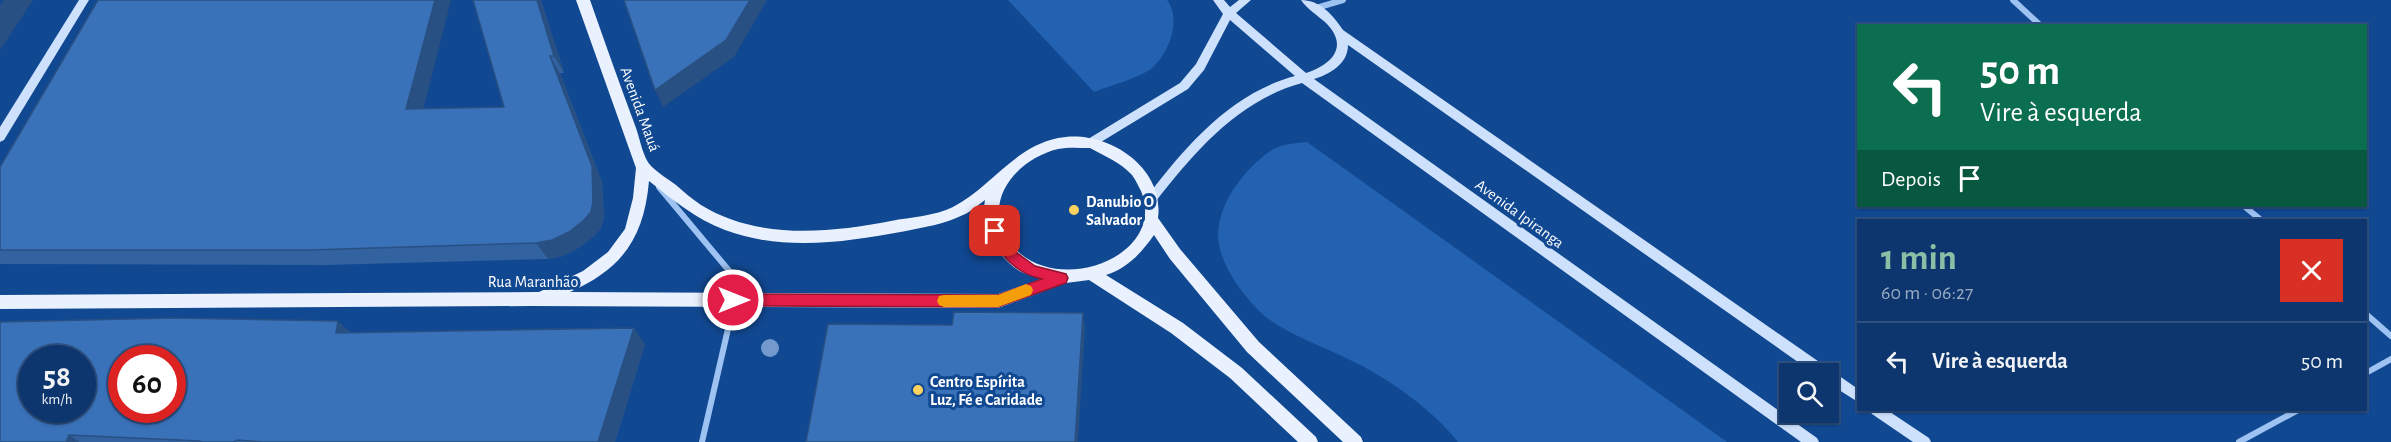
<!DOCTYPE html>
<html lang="pt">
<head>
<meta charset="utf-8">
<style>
	body { margin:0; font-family:"Alegreya Sans",sans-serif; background:#163e73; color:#f1f3f6; height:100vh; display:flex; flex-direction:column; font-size:22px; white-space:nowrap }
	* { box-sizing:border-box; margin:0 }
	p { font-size:20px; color:#9aabc2 }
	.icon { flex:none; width:33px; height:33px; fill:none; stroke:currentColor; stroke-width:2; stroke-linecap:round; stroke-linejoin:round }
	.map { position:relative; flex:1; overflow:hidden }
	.side { position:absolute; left:1857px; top:219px; width:510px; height:192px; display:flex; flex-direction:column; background:#0d366e; border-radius:0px; box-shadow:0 2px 4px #0004,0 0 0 2px #2d5081 }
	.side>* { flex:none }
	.guide { position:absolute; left:1857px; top:24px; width:510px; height:183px; border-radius:0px; box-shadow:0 2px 4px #0004,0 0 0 2px #2d5081; background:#0b6e4f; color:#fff; overflow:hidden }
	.buttons { position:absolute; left:1779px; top:363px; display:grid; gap:12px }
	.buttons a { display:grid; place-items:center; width:60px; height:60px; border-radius:0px; background:#0d366e; box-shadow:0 2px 4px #0004,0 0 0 2px #2d5081; font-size:30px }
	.speed { position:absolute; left:18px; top:345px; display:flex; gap:12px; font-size:30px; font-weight:700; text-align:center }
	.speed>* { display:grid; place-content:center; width:78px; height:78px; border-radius:50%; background:#0d366e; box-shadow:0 2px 4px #0004,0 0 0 2px #2d5081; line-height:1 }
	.speed small { font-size:15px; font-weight:400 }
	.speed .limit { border:9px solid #d22; background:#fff; color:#111 }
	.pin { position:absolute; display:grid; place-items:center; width:51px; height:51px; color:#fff; margin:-26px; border-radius:12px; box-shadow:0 3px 9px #0006 }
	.me { position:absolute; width:66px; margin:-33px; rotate:90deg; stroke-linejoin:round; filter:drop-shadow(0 0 4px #0008) }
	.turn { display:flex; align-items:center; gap:21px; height:126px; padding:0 24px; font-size:27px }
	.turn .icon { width:78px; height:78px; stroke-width:2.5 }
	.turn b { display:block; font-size:42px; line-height:51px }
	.then { display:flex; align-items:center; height:57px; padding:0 24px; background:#0003; gap:12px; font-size:22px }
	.round { display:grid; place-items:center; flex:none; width:63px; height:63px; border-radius:0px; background:#163e73 }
	.headline { display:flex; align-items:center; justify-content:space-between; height:102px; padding:0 24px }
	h1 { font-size:36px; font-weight:700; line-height:45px; color:#8abfa5 }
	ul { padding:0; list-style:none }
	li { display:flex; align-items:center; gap:18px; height:78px; padding:0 24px; border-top:2px solid #2d5081 }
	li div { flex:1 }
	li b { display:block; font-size:22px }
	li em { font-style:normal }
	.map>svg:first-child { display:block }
</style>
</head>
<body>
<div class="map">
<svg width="2391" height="442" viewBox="0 0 2391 442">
	<rect width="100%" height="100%" fill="#114892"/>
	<g fill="#2362b1">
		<path d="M1008,0H1167C1182,19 1169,53 1152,68C1144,76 1107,87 1094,92Z"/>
		<path d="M1307,142L1727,442H1458C1433,410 1387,377 1350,360C1322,346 1280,332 1258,310C1242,293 1226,272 1220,249C1210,212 1243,169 1272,150C1283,144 1295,143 1307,142Z"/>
	</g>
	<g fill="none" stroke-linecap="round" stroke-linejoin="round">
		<g stroke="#9ec3f2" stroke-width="6">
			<path d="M2013,0L2041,26"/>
			<path d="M1316,8L1343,0"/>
			<path d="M659,187L736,279L728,329L702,442"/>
			<path d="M2244,206L2261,220"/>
			<path d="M2366,314L2391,336"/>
			<path d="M2366,373L2391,359"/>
			<path d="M2239,442L2298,410"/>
		</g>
		<g fill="#cde1fc" fill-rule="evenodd">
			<path d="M79,0H89L4,140L0,142V127Z"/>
			<path d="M1213,0H1224L1230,7L1239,0H1251L1236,13L1306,73C1332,65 1350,46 1325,22C1317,15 1307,9 1301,0C1320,0 1333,15 1343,30L1858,389V402L1828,383V374H1815L1348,45C1348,64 1330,74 1314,79L1817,438L1819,442H1801L1302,83C1239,100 1195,151 1156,201H1148L1146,198L1148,195C1187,145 1231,93 1295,76L1230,20L1204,70L1188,89L1096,145H1088L1086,142L1088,139L1180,83L1196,64L1223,14Z"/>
			<path d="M1870,410H1887L1929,438L1931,442H1913L1872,414Z"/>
		</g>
		<path fill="#e9f1ff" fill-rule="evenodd" d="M576,0H590C605,43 620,85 636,128C640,139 643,158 651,166C658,173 668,179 676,185C684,192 692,199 701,205C758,240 829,233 891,221C911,217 935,216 953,207C991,187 1014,147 1058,138C1105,128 1165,166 1158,218L1180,249L1259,342L1361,437L1363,442H1343L1247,352L1170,259L1154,235C1141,253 1128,268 1106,275L1183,323L1242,368L1316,437L1318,442H1298L1230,378L1171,333L1089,280L1066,283L998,308L531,306L0,309V295L539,292L583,271L608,252L625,229L633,198L636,168ZM1090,148C1105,156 1121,163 1132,175C1136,180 1138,186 1141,191C1169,259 1046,303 1006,237C983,197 1020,158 1058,149C1068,147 1080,148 1090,148ZM649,181C673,200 696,219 725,230C784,252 846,242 906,231C925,227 945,224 963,215C971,212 978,205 985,200C980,225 996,256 1018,270C1024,274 1034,276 1041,279L998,294L570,292C622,269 644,238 649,181Z"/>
	</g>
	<circle fill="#749acd" cx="770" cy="348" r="9"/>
	<g fill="#3262a0">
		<path d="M541,0L564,73H560L602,182L604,218L601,228L594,236L580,247L563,256L548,259L326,265L0,264V167L424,109L504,107Z"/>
		<path d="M351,333L645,344L615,442H0Z"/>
	</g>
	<g fill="#295082">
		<path d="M4,0H33L0,50V5Z"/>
		<path d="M435,0H451L419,126L406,109Z"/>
		<path d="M537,0H541L564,73L554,56Z"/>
		<path d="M750,0H767L734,57L663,107L655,90Z"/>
		<path d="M550,56L560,73L602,182L604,218L601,228L594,236L580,247L563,256L548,259L536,243Z"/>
		<path d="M1083,313L1085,327L1078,442H1075Z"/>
		<path d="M338,321L354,336L336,333Z"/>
		<path d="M634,328L645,344L615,442H598Z"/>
		<path d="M69,435L80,442H66Z"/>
	</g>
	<g fill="#3a72ba" stroke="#295082" stroke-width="1.5" fill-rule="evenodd">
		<path d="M98,0H435L406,109L504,107L473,0H537L554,56H550L592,166L593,202L591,212L583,221L569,232L552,240L536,243L310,250H0V167Z"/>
		<path d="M624,0H750L726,40L655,90Z"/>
		<path d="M954,312L1083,313L1075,442H806L828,324L952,325Z"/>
		<path d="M173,318L338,321L336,333L634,328L598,442H263L238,440L233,442H202L200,441L69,435L66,442H0V322ZM32,358H82V410H32ZM122,358H172V410H122Z"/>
	</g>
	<path fill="#e11d48" stroke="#92132f" stroke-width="1.5" d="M995,225L1000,227L1013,250L1035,266L1066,274L1068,278L1066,283L998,307L733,306L728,305L726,300L728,296L733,294L998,295L1042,279C1015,273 1000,255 988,231L990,227Z"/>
	<path fill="#f59e0b" d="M1026,284L1031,286L1033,290L1031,295L998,307H944L939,305L937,301L939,296L944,295H998Z"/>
	<g fill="#ffd25f" stroke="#114892" stroke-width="2">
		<circle cx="1074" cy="210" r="6"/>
		<circle cx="918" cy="390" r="6"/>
	</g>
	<g text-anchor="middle" stroke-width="6" stroke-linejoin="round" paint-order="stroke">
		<g font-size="16" fill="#fff" stroke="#114892">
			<text transform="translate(641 109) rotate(70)" y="6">Avenida Mauá</text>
			<text transform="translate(1520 213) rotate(36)" y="6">Avenida Ipiranga</text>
			<text x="533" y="287">Rua Maranhão</text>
		</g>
		<g font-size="16" font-weight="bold" fill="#fff" stroke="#114892" text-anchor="start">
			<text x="1086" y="207">Danubio O<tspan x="1086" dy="18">Salvador</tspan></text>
			<text x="930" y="387">Centro Espírita<tspan x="930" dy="18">Luz, Fé e Caridade</tspan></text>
		</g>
	</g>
</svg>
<div class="buttons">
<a><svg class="icon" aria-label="search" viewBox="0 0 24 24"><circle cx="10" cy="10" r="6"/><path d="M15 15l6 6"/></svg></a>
</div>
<div class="speed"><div>58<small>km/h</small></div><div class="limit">60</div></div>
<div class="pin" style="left:995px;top:231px;background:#d93025"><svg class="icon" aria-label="arrive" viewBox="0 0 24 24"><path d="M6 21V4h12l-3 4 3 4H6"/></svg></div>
<svg class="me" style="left:733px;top:300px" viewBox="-20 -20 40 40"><circle r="17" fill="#e11d48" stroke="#fff" stroke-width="3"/><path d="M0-11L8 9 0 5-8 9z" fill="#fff"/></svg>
<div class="guide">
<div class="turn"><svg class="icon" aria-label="left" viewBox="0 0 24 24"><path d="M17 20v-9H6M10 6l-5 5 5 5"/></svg><div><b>50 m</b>Vire à esquerda</div></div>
<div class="then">Depois<svg class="icon" aria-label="arrive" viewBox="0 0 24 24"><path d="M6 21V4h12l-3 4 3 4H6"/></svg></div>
</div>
<section class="side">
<div class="headline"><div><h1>1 min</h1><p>60 m · 06:27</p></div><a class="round" style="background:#d93025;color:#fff"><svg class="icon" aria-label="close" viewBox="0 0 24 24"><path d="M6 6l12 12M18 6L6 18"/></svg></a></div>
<ul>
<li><svg class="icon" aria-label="left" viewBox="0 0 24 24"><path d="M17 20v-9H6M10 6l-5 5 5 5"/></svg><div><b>Vire à esquerda</b></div><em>50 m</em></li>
</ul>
</section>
</div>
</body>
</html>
